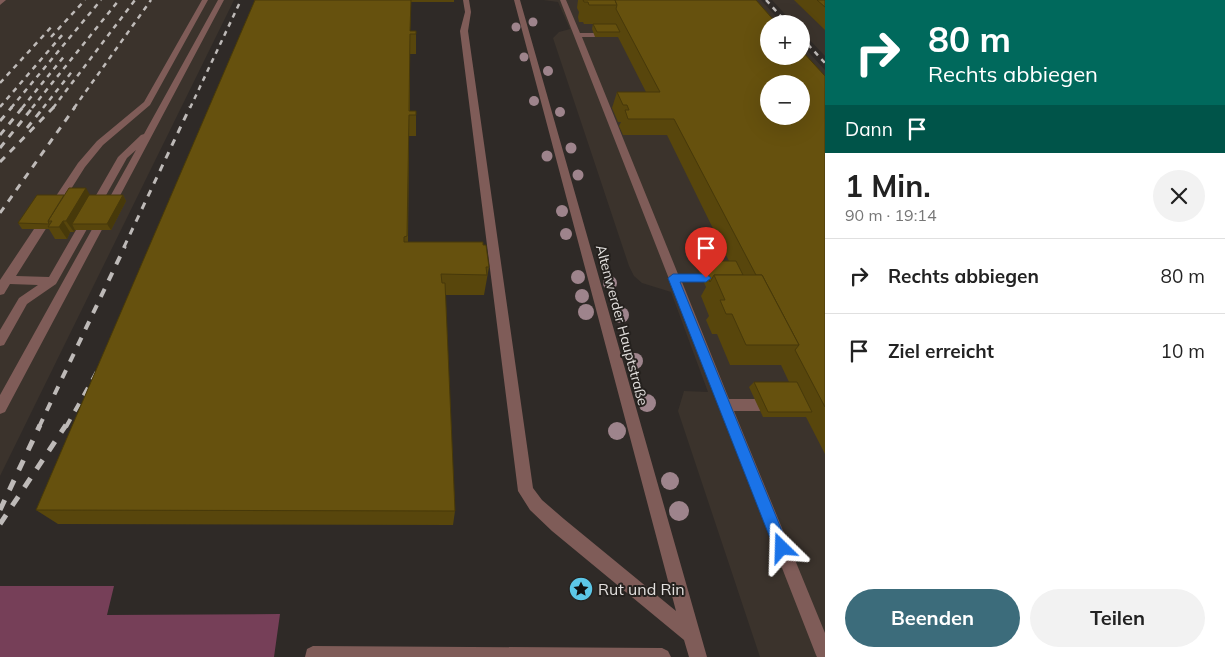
<!DOCTYPE html>
<html lang="de">
<head>
<meta charset="utf-8">
<style>
	body { margin:0; font-family:Mulish,sans-serif; background:#f2f2f2; color:#222; height:100vh; display:flex; flex-direction:column; font-size:19px; white-space:nowrap }
	* { box-sizing:border-box; margin:0 }
	p { font-size:16px; color:#767676 }
	.icon { flex:none; width:28px; height:28px; fill:none; stroke:currentColor; stroke-width:2; stroke-linecap:round; stroke-linejoin:round }
	.map { position:relative; flex:1; overflow:hidden }
	.details { display:flex; flex-direction:column; background:#fff; width:400px }
	.details>* { flex:none }
	.top-card { background:#00695c; color:#fff; overflow:hidden }
	.controls { position:absolute; left:760px; top:15px; display:grid; gap:10px }
	.controls a { display:grid; place-items:center; width:50px; height:50px; border-radius:50%; background:#fff; box-shadow:0 5px 20px #0002; font-size:25px }
	.pin { position:absolute; display:grid; place-items:center; width:42px; height:42px; color:#fff; margin:-51px -21px; border-radius:50% 50% 50% 0; rotate:-45deg; box-shadow:0 0 5px #0007 }
	.pin .icon { rotate:45deg }
	.me { position:absolute; width:55px; margin:-28px; rotate:338deg; stroke-linejoin:round; filter:drop-shadow(0 0 4px #0008) }
	.turn { display:flex; align-items:center; gap:18px; height:105px; padding:0 20px; font-size:22px }
	.turn .icon { width:65px; height:65px; stroke-width:2.5 }
	.turn b { display:block; font-size:35px; line-height:42px }
	.then { display:flex; align-items:center; height:48px; padding:0 20px; background:#0003; gap:10px; font-size:19px }
	.round { display:grid; place-items:center; flex:none; width:52px; height:52px; border-radius:26px; background:#f2f2f2 }
	.headline { display:flex; align-items:center; justify-content:space-between; height:85px; padding:0 20px }
	h1 { font-size:30px; font-weight:700; line-height:38px }
	.cta { display:flex; gap:10px; margin-top:auto; padding:10px 20px }
	.cta a { flex:1; height:58px; border-radius:30px; background:#3c6c7b; color:#fff; font-size:20px; font-weight:700; line-height:58px; text-align:center }
	.cta a+a { background:#f2f2f2; color:#222 }
	ul { padding:0; list-style:none }
	li { display:flex; align-items:center; gap:15px; height:75px; padding:0 20px; border-top:1px solid #e0e0e0 }
	li div { flex:1 }
	li b { display:block; font-size:19px }
	li em { font-style:normal }
	main { display:flex; flex:1; min-height:0 }
	.map>svg:first-child { display:block }
</style>
</head>
<body>
<main>
<div class="map">
<svg width="825" height="657" viewBox="0 0 825 657">
	<rect width="100%" height="100%" fill="#2f2a27"/>
	<g fill="#3b332c" fill-rule="evenodd">
		<path d="M0,0H234L0,476Z"/>
		<path d="M543,0H761L783,24H769V56H801V44L825,70V657H760L678,411L684,391L708,392L671,292L642,283L634,276L629,266L553,38L559,32L570,29L558,2ZM769,84H801V116H769Z"/>
		<path d="M772,0H825V56L801,31V24H794Z"/>
	</g>
	<path fill="#763f58" d="M0,586H114L107,615L280,614L274,657H0Z"/>
	<g fill="none" stroke-linecap="round" stroke-linejoin="round">
		<g fill="#7f5c58" fill-rule="evenodd">
			<path d="M0,0H6L0,5Z"/>
			<path d="M202,0H208L150,105L103,145L85,167L16,276L49,277L118,157L141,135L144,134L218,0H224L5,412L0,414V395L136,150L127,158L56,284L27,304L4,345L0,346V330L19,298L38,285L10,284L4,294L0,295V280L78,163L97,141L144,102Z"/>
			<path d="M463,0H469L471,12L468,31L533,488L542,500L564,519L676,611L514,0H520L707,657H689L684,640L552,531L530,510L518,491L460,31L465,12Z"/>
			<path d="M560,0H566L580,33H610L614,35L610,37H582L678,274H718L724,278L718,282H682L729,399H774L779,401L781,405L779,409L774,411H734L825,633V657H817L816,655Z"/>
			<path d="M313,646L662,648L668,651L671,657H305L307,649Z"/>
		</g>
		<g stroke="#bebab8" stroke-width="2.5" stroke-dasharray="5 5" stroke-linecap="butt">
			<path d="M766,0L788,24"/>
			<path d="M51,37L85,0"/>
			<path d="M801,37L825,63"/>
			<path d="M0,83L54,24"/>
			<path d="M0,107L63,34"/>
			<path d="M11,108L101,0"/>
			<path d="M22,108L66,54"/>
			<path d="M32,108L119,0"/>
			<path d="M43,108L74,69"/>
			<path d="M53,108L135,0"/>
			<path d="M74,108L151,0"/>
			<path d="M190,108L241,0"/>
		</g>
		<g stroke="#bebab8" stroke-width="3" stroke-dasharray="7 7" stroke-linecap="butt">
			<path d="M0,121L12,107"/>
			<path d="M27,128L44,107"/>
			<path d="M0,135L23,107"/>
			<path d="M0,148L33,107"/>
			<path d="M0,162L54,107"/>
			<path d="M0,213L75,107"/>
			<path d="M124,247L190,107"/>
		</g>
		<g stroke="#bebab8" stroke-width="4" stroke-dasharray="9 9" stroke-linecap="butt">
			<path d="M39,427L125,246"/>
			<path d="M66,427L99,368"/>
		</g>
		<g stroke="#bebab8" stroke-width="5" stroke-dasharray="11 11" stroke-linecap="butt">
			<path d="M0,510L40,425"/>
			<path d="M0,524L66,425"/>
		</g>
	</g>
	<g fill="#9e848c">
		<circle cx="533" cy="22" r="4.5"/>
		<circle cx="516" cy="27" r="4.5"/>
		<circle cx="524" cy="57" r="4.5"/>
		<circle cx="548" cy="71" r="5"/>
		<circle cx="534" cy="101" r="5"/>
		<circle cx="560" cy="112" r="5"/>
		<circle cx="571" cy="148" r="5.5"/>
		<circle cx="547" cy="156" r="5.5"/>
		<circle cx="578" cy="175" r="5.5"/>
		<circle cx="562" cy="211" r="6"/>
		<circle cx="566" cy="234" r="6"/>
		<circle cx="578" cy="277" r="7"/>
		<circle cx="610" cy="283" r="7"/>
		<circle cx="582" cy="296" r="7"/>
		<circle cx="586" cy="312" r="8"/>
		<circle cx="621" cy="315" r="8"/>
		<circle cx="635" cy="361" r="8"/>
		<circle cx="647" cy="403" r="9"/>
		<circle cx="617" cy="431" r="9"/>
		<circle cx="670" cy="481" r="9"/>
		<circle cx="679" cy="511" r="10"/>
	</g>
	<g fill="#58460c">
		<path d="M255,0H454V2H411L410,31H416V54H410V111H416V136H409L408,242L483,245L489,267L484,295H445L455,511L453,525L58,524L36,510Z"/>
		<path d="M578,0H756L825,76V454L806,417H763L749,387L754,382H789L781,365H730L717,334H712L706,320L709,316L701,296L706,287L697,267L700,261H729L667,135H623L619,126L621,122H618L612,108L617,92H646L618,37H595L592,29L593,24H584L583,22H579L578,17L579,12L577,8Z"/>
		<path d="M794,0H825V30Z"/>
		<path d="M90,195H123L126,201L111,230H75L74,232H70L67,239H55L49,229H22L18,223Z"/>
	</g>
	<g fill="#47390a">
		<path d="M86,188L93,200L72,224L75,230L74,232L66,221Z"/>
		<path d="M123,195L126,201L111,230L107,224Z"/>
		<path d="M63,221L70,232L67,239L59,227Z"/>
	</g>
	<g fill="#66510e" stroke="#47390a" fill-rule="evenodd">
		<path d="M255,0H411L410,31H416V34H410L409,111H416V115H409L407,236L404,237V242H483V245H486L489,267H486L487,275L441,274L442,283H445L455,511L36,510Z"/>
		<path d="M583,0H615L617,5H589L588,2H584Z"/>
		<path d="M615,0H756L777,24H769V56H801V50L825,76V407L795,350L799,345L762,275H756L674,119H628L625,110H629L627,105H623L617,92H660L616,9L617,5ZM769,84H801V116H769Z"/>
		<path d="M817,0H825V7Z"/>
		<path d="M593,24H616L620,32H597Z"/>
		<path d="M69,188H86L66,221H63L59,227H48L52,221H48Z"/>
		<path d="M37,195H64L48,221L49,224L18,223Z"/>
		<path d="M89,195H123L107,224H72Z"/>
		<path d="M700,261H736L743,275H714L710,282Z"/>
		<path d="M714,275H762L799,345H746L732,314H726L720,300H725Z"/>
		<path d="M754,382H797L812,412H768Z"/>
	</g>
	<path fill="#1a73e8" stroke="#114b97" d="M673,274H706L711,278L706,282H680L789,548L787,553L782,555L777,553L774,548L668,278Z"/>
	<defs>
		<g id="sight-disc" transform="scale(1.25)"><circle r="9.5" fill="#5cc7e8" stroke="#25211e"/><path d="M0-6L1.8-2.2L6-1.7L2.9 1.2L3.7 5.4L0 3.3L-3.7 5.4L-2.9 1.2L-6-1.7L-1.8-2.2Z" fill="#111"/></g>
	</defs>
	<g fill-rule="evenodd">
		<use href="#sight-disc" x="581" y="589"/>
	</g>
	<g text-anchor="middle" stroke-width="4" stroke-linejoin="round" paint-order="stroke">
		<g font-size="14" fill="#e2dfdd" stroke="#25211e">
			<text transform="translate(622 325) rotate(75)" y="5">Altenwerder Hauptstraße</text>
		</g>
		<g font-size="16" fill="#e2dfdd" stroke="#25211e" text-anchor="start">
			<text x="598" y="595">Rut und Rin</text>
		</g>
	</g>
</svg>
<div class="controls">
<a>+</a>
<a>−</a>
</div>
<div class="pin" style="left:706px;top:278px;background:#d93025"><svg class="icon" aria-label="arrive" viewBox="0 0 24 24"><path d="M6 21V4h12l-3 4 3 4H6"/></svg></div>
<svg class="me" style="left:782px;top:548px" viewBox="-20 -20 40 40"><path d="M0-17L14 15 0 8-14 15z" fill="#1a73e8" stroke="#fff" stroke-width="4"/></svg>
</div>
<section class="details">
<div class="top-card">
<div class="turn"><svg class="icon" aria-label="right" viewBox="0 0 24 24"><path d="M7 20v-9h11M14 6l5 5-5 5"/></svg><div><b>80 m</b>Rechts abbiegen</div></div>
<div class="then">Dann<svg class="icon" aria-label="arrive" viewBox="0 0 24 24"><path d="M6 21V4h12l-3 4 3 4H6"/></svg></div>
</div>
<div class="headline"><div><h1>1 Min.</h1><p>90 m · 19:14</p></div><a class="round"><svg class="icon" aria-label="close" viewBox="0 0 24 24"><path d="M6 6l12 12M18 6L6 18"/></svg></a></div>
<ul>
<li><svg class="icon" aria-label="right" viewBox="0 0 24 24"><path d="M7 20v-9h11M14 6l5 5-5 5"/></svg><div><b>Rechts abbiegen</b></div><em>80 m</em></li>
<li><svg class="icon" aria-label="arrive" viewBox="0 0 24 24"><path d="M6 21V4h12l-3 4 3 4H6"/></svg><div><b>Ziel erreicht</b></div><em>10 m</em></li>
</ul>
<div class="cta"><a>Beenden</a><a>Teilen</a></div>
</section>
</main>
</body>
</html>
